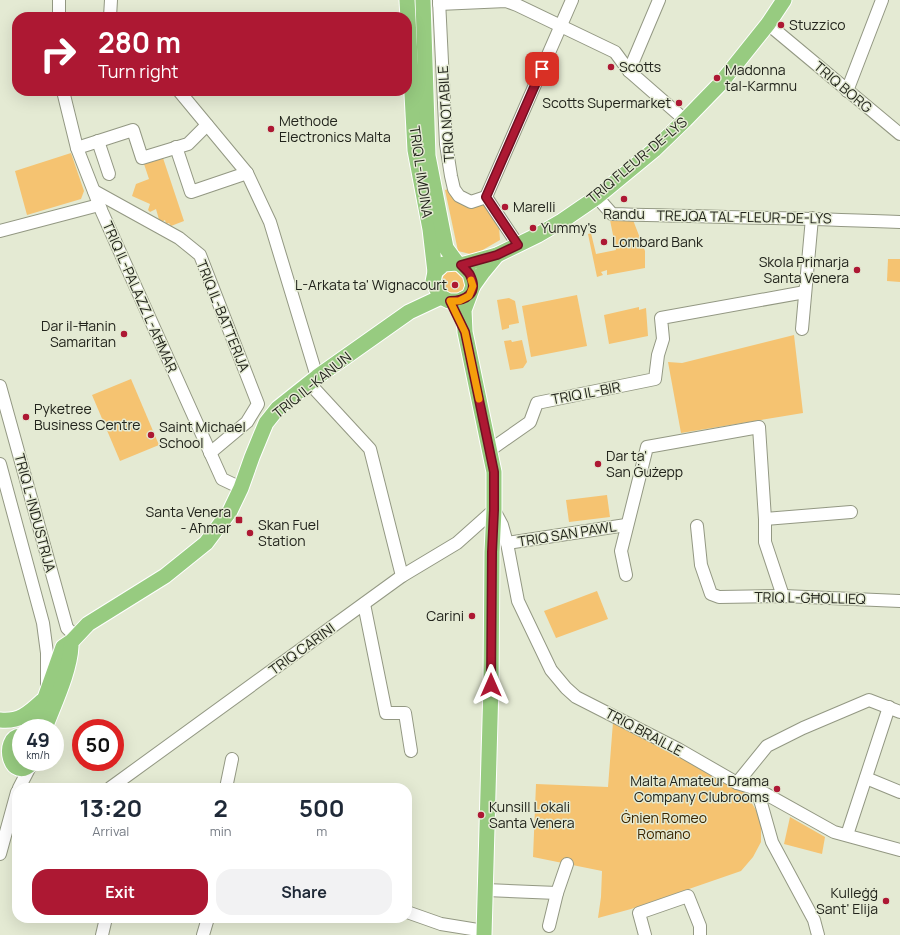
<!DOCTYPE html>
<html lang="en">
<head>
<meta charset="utf-8">
<style>
	body { margin:0; font-family:Manrope,sans-serif; background:#f2f2f3; color:#1f2937; height:100vh; display:flex; flex-direction:column; font-size:15px; white-space:nowrap }
	* { box-sizing:border-box; margin:0 }
	p { font-size:13px; color:#747a83 }
	.icon { flex:none; width:22px; height:22px; fill:none; stroke:currentColor; stroke-width:2; stroke-linecap:round; stroke-linejoin:round }
	.map { position:relative; flex:1; overflow:hidden }
	.side { position:absolute; left:12px; top:783px; width:400px; height:140px; display:flex; flex-direction:column; background:#fff; border-radius:16px; box-shadow:0 4px 16px #0002 }
	.side>* { flex:none }
	.guide { position:absolute; left:12px; top:12px; width:400px; height:84px; border-radius:16px; box-shadow:0 4px 16px #0002; background:#ad1833; color:#fff; overflow:hidden }
	.speed { position:absolute; left:12px; top:719px; display:flex; gap:8px; font-size:20px; font-weight:700; text-align:center }
	.speed>* { display:grid; place-content:center; width:52px; height:52px; border-radius:50%; background:#fff; box-shadow:0 4px 16px #0002; line-height:1 }
	.speed small { font-size:10px; font-weight:400 }
	.speed .limit { border:6px solid #d22; background:#fff; color:#111 }
	.pin { position:absolute; display:grid; place-items:center; width:34px; height:34px; color:#fff; margin:-17px; border-radius:8px; box-shadow:0 2px 6px #0006 }
	.me { position:absolute; width:44px; margin:-22px; rotate:0deg; stroke-linejoin:round; filter:drop-shadow(0 0 3px #0008) }
	.turn { display:flex; align-items:center; gap:14px; height:84px; padding:0 20px; font-size:18px }
	.turn .icon { width:52px; height:52px; stroke-width:2.5 }
	.turn b { display:block; font-size:28px; line-height:34px }
	.eta { display:flex; justify-content:space-evenly; align-items:center; height:68px; text-align:center }
	.eta b { font-size:24px; font-weight:700; line-height:28px }
	.cta { display:flex; gap:8px; margin-top:auto; padding:8px 20px }
	.cta a { flex:1; height:46px; border-radius:16px; background:#ad1833; color:#fff; font-size:16px; font-weight:700; line-height:46px; text-align:center }
	.cta a+a { background:#f2f2f3; color:#1f2937 }
	.map>svg:first-child { display:block }
</style>
</head>
<body>
<div class="map">
<svg width="900" height="935" viewBox="0 0 900 935">
	<rect width="100%" height="100%" fill="#e4ead3"/>
	<g fill="#f5c371">
		<path d="M71,153L84,191L81,199L27,215L15,171Z"/>
		<path d="M163,158L184,221L171,226L169,223L166,224L165,220L160,223L156,209L150,212L148,210L150,204L132,196L136,184L149,179L144,164Z"/>
		<path d="M448,189L485,204L499,226L500,240L474,255L458,251L445,190Z"/>
		<path d="M610,220H633L645,251V268L607,275V270L601,272L603,275L597,277L588,234L591,233L596,254L616,250Z"/>
		<path d="M888,259H900V282L887,281Z"/>
		<circle cx="454" cy="282" r="12"/>
		<path d="M577,295L587,346L531,357L522,306Z"/>
		<path d="M509,298L515,301L519,323L509,325V328L502,330L497,300Z"/>
		<path d="M639,307V310L646,308L648,336L609,344L604,315Z"/>
		<path d="M794,335L803,413L681,433L668,362L682,363Z"/>
		<path d="M511,340L512,342L522,340L527,362L523,368L510,370L504,341Z"/>
		<path d="M131,379L159,445L120,461L92,395Z"/>
		<path d="M607,495L610,517L569,522L566,500Z"/>
		<path d="M597,591L608,619L556,638L544,611Z"/>
		<path d="M613,722L738,787L746,793L761,819V842L753,857L741,871L631,909L598,918L601,897L602,871L533,857L536,784L608,787Z"/>
		<path d="M790,817L825,837L822,854L784,844Z"/>
	</g>
	<g fill="none" stroke-linecap="round" stroke-linejoin="round">
		<g stroke="#939883" stroke-width="14">
			<g id="minor">
				<path d="M59,0V17"/>
				<path d="M439,0L446,144L451,176L454,189L459,196L471,202L486,197"/>
				<path d="M439,4L506,1L517,5L615,52L629,71L685,120"/>
				<path d="M110,17L111,0"/>
				<path d="M768,24L900,134"/>
				<path d="M629,71L659,0"/>
				<path d="M63,91L77,148L102,212L222,479L241,488"/>
				<path d="M179,91L247,173L270,222L317,377"/>
				<path d="M847,91L882,0"/>
				<path d="M98,141L109,174"/>
				<path d="M176,147L191,192L247,173"/>
				<path d="M77,148L133,130L142,158L188,144L207,125"/>
				<path d="M94,191L179,238L200,255L258,404L247,422L210,453"/>
				<path d="M486,197L572,0"/>
				<path d="M486,197L518,245"/>
				<path d="M597,197L612,214C708,217 804,218 900,222"/>
				<path d="M0,231L99,205"/>
				<path d="M802,329L812,218"/>
				<path d="M310,384L370,449L402,576"/>
				<path d="M0,386L67,628L76,637"/>
				<path d="M490,450L530,422L537,403L655,379L658,355L663,339L661,318L805,292"/>
				<path d="M0,464L43,623L47,653V685"/>
				<path d="M765,519L851,512"/>
				<path d="M697,526L701,565L711,594L719,597L783,596L900,601"/>
				<path d="M507,543L626,525"/>
				<path d="M626,575L621,551L647,447L759,427L765,519V542L783,596"/>
				<path d="M364,604L386,713H405L411,751"/>
				<path d="M866,778L900,792"/>
				<path d="M737,783L767,746L803,728L869,700L900,712"/>
				<path d="M19,788L32,763"/>
				<path d="M110,788L402,576L457,543L494,510L502,525L507,543L518,601L551,670L566,688L576,697L678,749L737,783L757,789L834,832L900,850"/>
				<path d="M226,788L232,759"/>
				<path d="M757,789L772,842L814,920L818,935"/>
				<path d="M847,835L889,707"/>
				<path d="M0,854L17,792"/>
				<path d="M486,890L557,893L549,926"/>
				<path d="M557,893L567,864"/>
				<path d="M407,912L441,924L484,931"/>
				<path d="M102,935L106,918"/>
				<path d="M203,935L208,918"/>
				<path d="M645,935L639,913L688,896L700,926V935"/>
			</g>
		</g>
		<g stroke="#fff" stroke-width="17">
			<g id="major">
				<path d="M407,0L415,150L430,229L435,272L433,282L441,297L449,301H459L469,296"/>
				<path d="M423,0L428,156L446,248L457,263"/>
				<path d="M461,265L497,255L538,235L562,221L597,197L654,150L685,120L720,84L768,24L784,0"/>
				<path d="M435,272L444,264L457,263L461,265L470,274L473,286L464,310L465,332L494,472V510L492,552L491,685L484,935"/>
				<path d="M473,286L483,272L497,255"/>
				<path d="M0,720C19,722 28,714 42,701"/>
				<path d="M30,728L34,724L39,715L63,647L72,641L88,624L165,576L206,543L230,511L241,488L252,457L266,423L278,408L317,377L409,312L441,297"/>
				<path d="M45,728C54,704 70,671 71,646"/>
				<path d="M21,736C0,737 10,786 33,762"/>
			</g>
		</g>
		<use href="#minor" stroke="#fff" stroke-width="12"/>
		<use href="#major" stroke="#97cb80" stroke-width="15"/>
	</g>
	<g fill="none" stroke-linecap="round" stroke-linejoin="round">
		<g stroke="#701021" stroke-width="10">
			<path id="route" d="M491,685L492,552L494,510V472L465,332L450,301C466,301 479,293 470,275C468,271 464,268 461,265L497,255L518,245L486,197L542,69"/>
		</g>
		<use href="#route" stroke="#ad1833" stroke-width="7"/>
		<path stroke="#f59e0b" stroke-width="7" d="M471,280L473,286L469,296L459,301H450L465,332L479,399"/>
	</g>
	<g fill="#ad1833" stroke="#e4ead3" stroke-width="1.5">
		<circle cx="781" cy="25" r="4"/>
		<circle cx="611" cy="67" r="4"/>
		<circle cx="717" cy="78" r="4"/>
		<circle cx="679" cy="103" r="4"/>
		<circle cx="271" cy="129" r="4"/>
		<circle cx="624" cy="199" r="4"/>
		<circle cx="505" cy="207" r="4"/>
		<circle cx="533" cy="228" r="4"/>
		<circle cx="604" cy="242" r="4"/>
		<circle cx="857" cy="270" r="4"/>
		<circle cx="455" cy="285" r="4"/>
		<circle cx="124" cy="334" r="4"/>
		<circle cx="26" cy="417" r="4"/>
		<circle cx="151" cy="435" r="4"/>
		<circle cx="598" cy="464" r="4"/>
		<rect x="235" y="516" width="8" height="8" rx="2"/>
		<circle cx="250" cy="533" r="4"/>
		<circle cx="472" cy="616" r="4"/>
		<circle cx="777" cy="789" r="4"/>
		<circle cx="481" cy="815" r="4"/>
		<circle cx="886" cy="901" r="4"/>
	</g>
	<g text-anchor="middle" stroke-width="3" stroke-linejoin="round" paint-order="stroke">
		<g font-size="14" fill="#22241c" stroke="#e4ead3" text-anchor="start">
			<text x="789" y="30">Stuzzico</text>
			<text x="619" y="72">Scotts</text>
			<text x="725" y="75">Madonna<tspan x="725" dy="16">tal-Karmnu</tspan></text>
			<text x="671" y="108" text-anchor="end">Scotts Supermarket</text>
			<text x="279" y="126">Methode<tspan x="279" dy="16">Electronics Malta</tspan></text>
			<text x="513" y="212">Marelli</text>
			<text x="624" y="219" text-anchor="middle">Randu</text>
			<text x="541" y="233">Yummy's</text>
			<text x="612" y="247">Lombard Bank</text>
			<text x="849" y="267" text-anchor="end">Skola Primarja<tspan x="849" dy="16">Santa Venera</tspan></text>
			<text x="447" y="290" text-anchor="end">L-Arkata ta' Wignacourt</text>
			<text x="116" y="331" text-anchor="end">Dar il-Ħanin<tspan x="116" dy="16">Samaritan</tspan></text>
			<text x="34" y="414">Pyketree<tspan x="34" dy="16">Business Centre</tspan></text>
			<text x="159" y="432">Saint Michael<tspan x="159" dy="16">School</tspan></text>
			<text x="606" y="461">Dar ta'<tspan x="606" dy="16">San Ġużepp</tspan></text>
			<text x="231" y="517" text-anchor="end">Santa Venera<tspan x="231" dy="16">- Aħmar</tspan></text>
			<text x="258" y="530">Skan Fuel<tspan x="258" dy="16">Station</tspan></text>
			<text x="464" y="621" text-anchor="end">Carini</text>
			<text x="769" y="786" text-anchor="end">Malta Amateur Drama<tspan x="769" dy="16">Company Clubrooms</tspan></text>
			<text x="489" y="812">Kunsill Lokali<tspan x="489" dy="16">Santa Venera</tspan></text>
			<text x="878" y="898" text-anchor="end">Kulleġġ<tspan x="878" dy="16">Sant' Elija</tspan></text>
		</g>
		<g font-size="14" fill="#22241c" stroke="#e4ead3">
			<text transform="translate(843 87) rotate(40)" y="5">TRIQ BORG</text>
			<text transform="translate(446 114) rotate(-94)" y="5">TRIQ NOTABILE</text>
			<text transform="translate(637 160) rotate(-40)" y="5">TRIQ FLEUR-DE-LYS</text>
			<text transform="translate(421 172) rotate(82)" y="5">TRIQ L-IMDINA</text>
			<text transform="translate(744 217) rotate(1)" y="5">TREJQA TAL-FLEUR-DE-LYS</text>
			<text transform="translate(140 297) rotate(66)" y="5">TRIQ IL-PALAZZ L-AĦMAR</text>
			<text transform="translate(223 316) rotate(68)" y="5">TRIQ IL-BATTERIJA</text>
			<text transform="translate(312 385) rotate(-39)" y="5">TRIQ IL-KANUN</text>
			<text transform="translate(586 393) rotate(-11)" y="5">TRIQ IL-BIR</text>
			<text transform="translate(35 513) rotate(75)" y="5">TRIQ L-INDUSTRIJA</text>
			<text transform="translate(567 534) rotate(-9)" y="5">TRIQ SAN PAWL</text>
			<text transform="translate(810 598) rotate(1)" y="5">TRIQ L-GĦOLLIEQ</text>
			<text transform="translate(302 649) rotate(-36)" y="5">TRIQ CARINI</text>
			<text transform="translate(644 732) rotate(28)" y="5">TRIQ BRAILLE</text>
		</g>
		<g font-size="14" fill="#392500" stroke="#e4ead3">
			<text x="664" y="823">Ġnien Romeo<tspan x="664" dy="16">Romano</tspan></text>
		</g>
	</g>
</svg>
<div class="speed"><div>49<small>km/h</small></div><div class="limit">50</div></div>
<div class="pin" style="left:542px;top:69px;background:#d93025"><svg class="icon" aria-label="arrive" viewBox="0 0 24 24"><path d="M6 21V4h12l-3 4 3 4H6"/></svg></div>
<svg class="me" style="left:491px;top:685px" viewBox="-20 -20 40 40"><path d="M0-17L14 15 0 8-14 15z" fill="#ad1833" stroke="#fff" stroke-width="4"/></svg>
<div class="guide">
<div class="turn"><svg class="icon" aria-label="right" viewBox="0 0 24 24"><path d="M7 20v-9h11M14 6l5 5-5 5"/></svg><div><b>280 m</b>Turn right</div></div>
</div>
<section class="side">
<div class="eta">
<div><b>13:20</b><p>Arrival</p></div>
<div><b>2</b><p>min</p></div>
<div><b>500</b><p>m</p></div>
</div>
<div class="cta"><a>Exit</a><a>Share</a></div>
</section>
</div>
</body>
</html>
